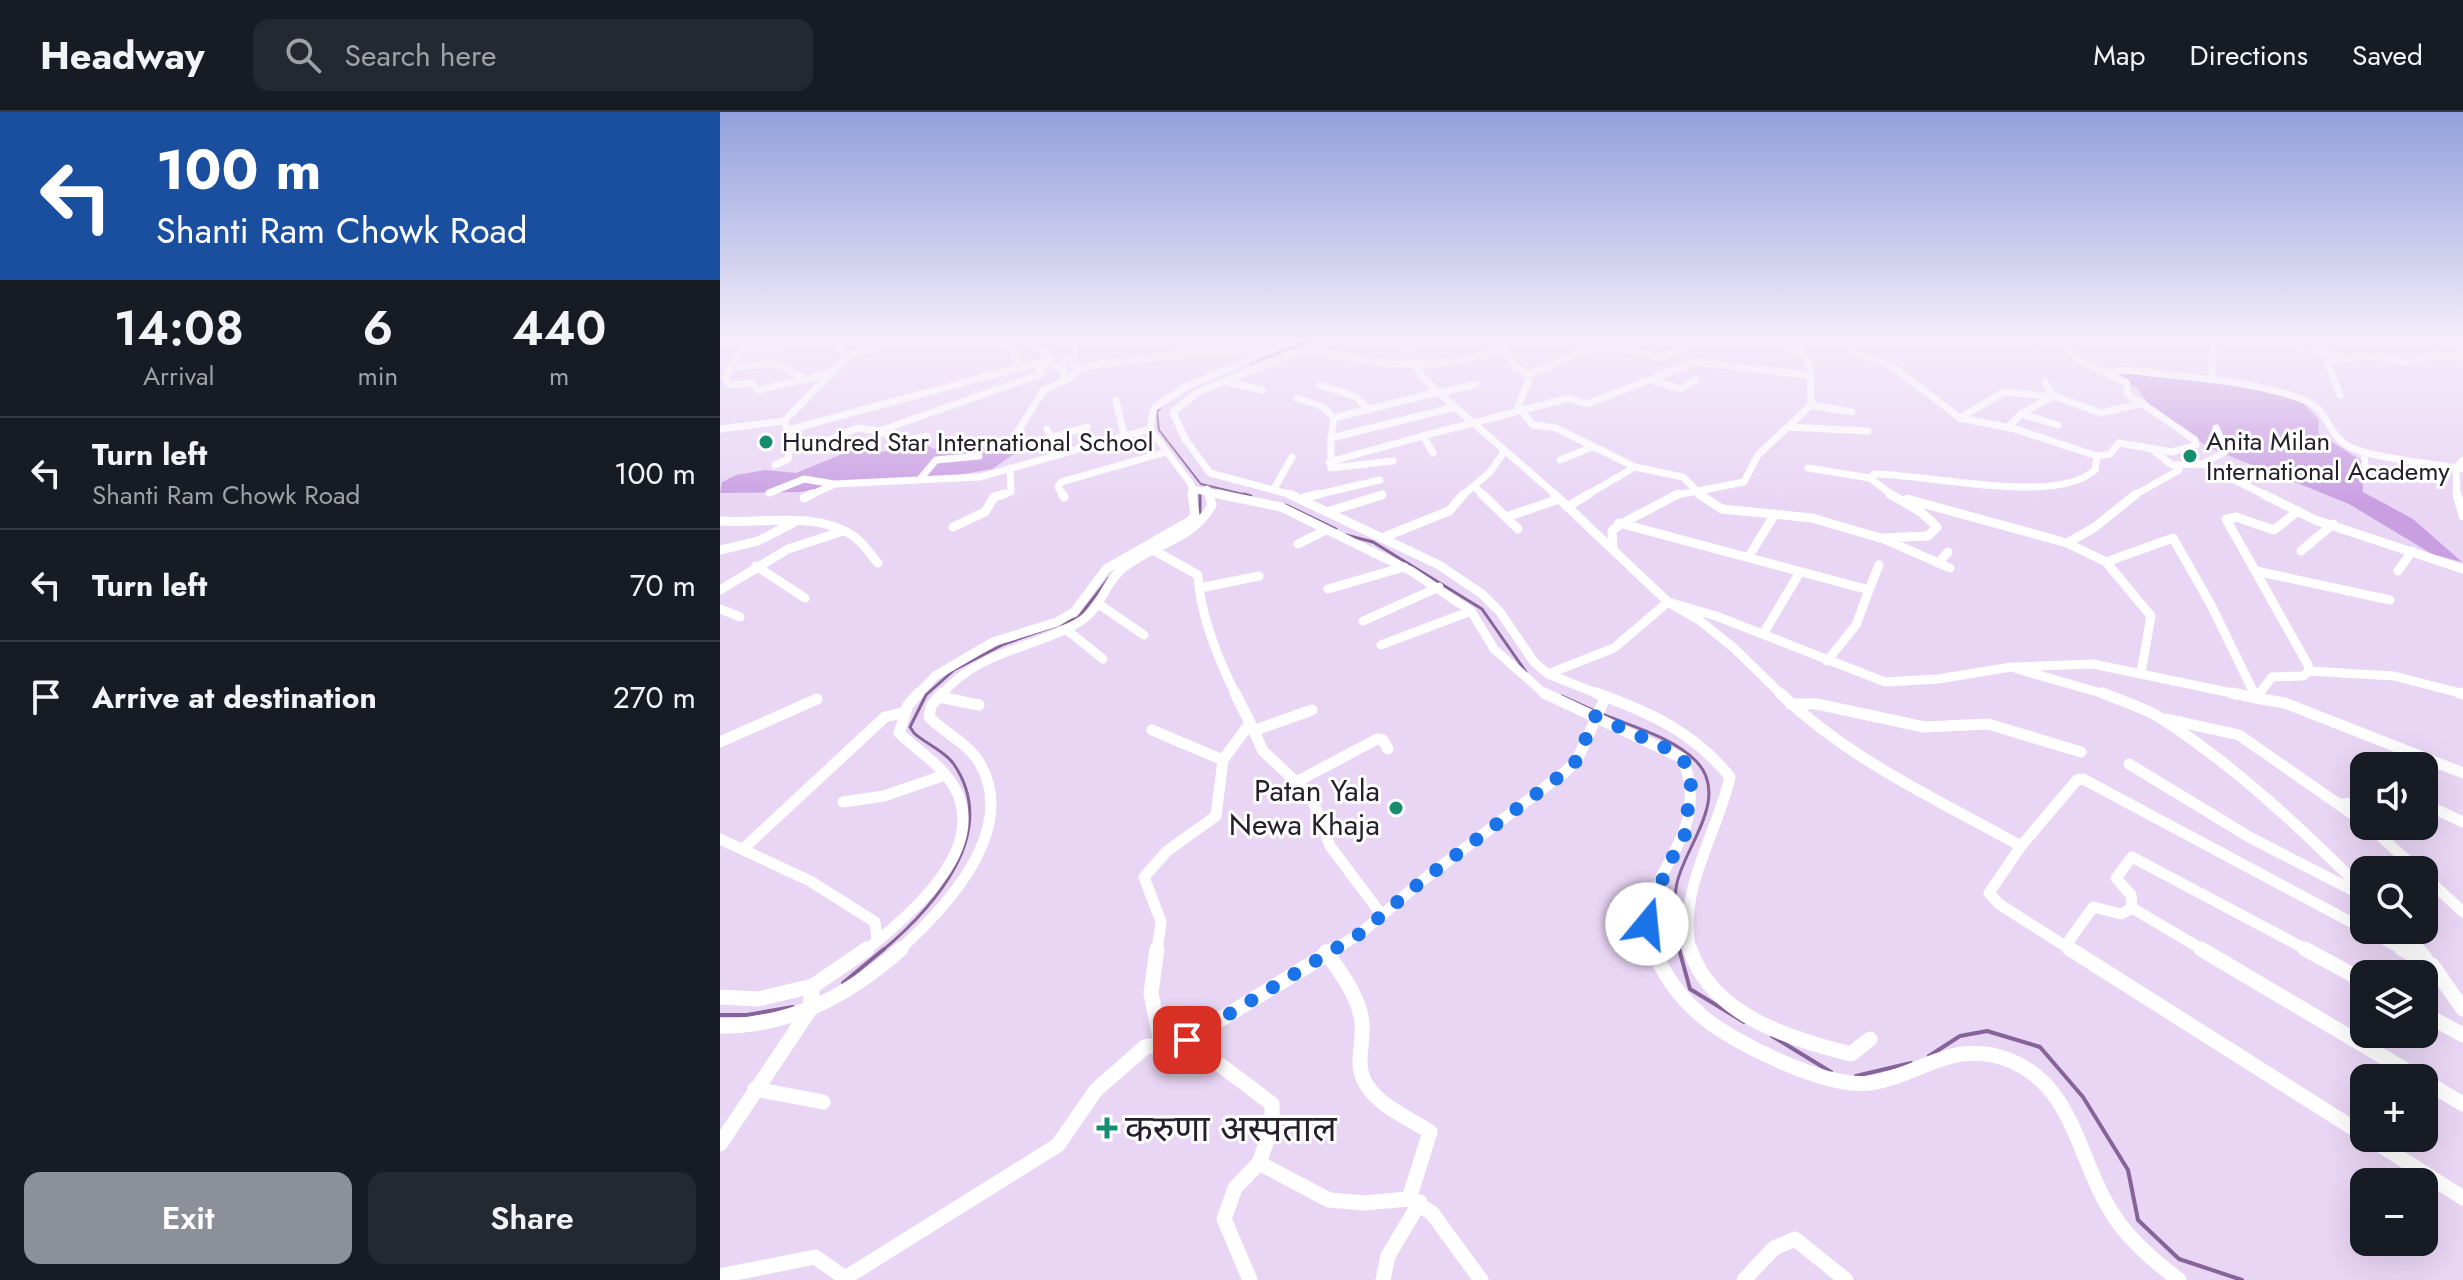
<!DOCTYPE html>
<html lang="en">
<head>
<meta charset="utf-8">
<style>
	body { margin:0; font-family:Jost,"Noto Sans Devanagari",sans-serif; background:#242831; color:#f1f3f6; height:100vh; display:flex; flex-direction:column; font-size:30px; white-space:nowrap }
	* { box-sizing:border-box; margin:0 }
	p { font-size:26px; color:#9ea1a6 }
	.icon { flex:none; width:44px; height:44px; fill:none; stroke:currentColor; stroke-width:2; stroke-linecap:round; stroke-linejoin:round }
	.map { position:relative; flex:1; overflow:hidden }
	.panel { display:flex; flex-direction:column; background:#171b24; width:720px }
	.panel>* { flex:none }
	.banner { background:#1a4fa0; color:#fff; overflow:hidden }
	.tools { position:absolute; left:1630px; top:640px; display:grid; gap:16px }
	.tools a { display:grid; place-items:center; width:88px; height:88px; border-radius:16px; background:#171b24; box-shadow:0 8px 32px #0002; font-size:40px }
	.pin { position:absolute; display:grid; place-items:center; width:68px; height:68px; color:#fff; margin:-34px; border-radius:16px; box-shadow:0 4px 12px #0006 }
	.me { position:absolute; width:88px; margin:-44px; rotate:17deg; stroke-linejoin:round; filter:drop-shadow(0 0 6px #0008) }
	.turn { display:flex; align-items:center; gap:28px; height:168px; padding:0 24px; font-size:36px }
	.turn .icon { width:104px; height:104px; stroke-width:2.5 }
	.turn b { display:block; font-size:56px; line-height:68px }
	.eta { display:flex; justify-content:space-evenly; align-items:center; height:136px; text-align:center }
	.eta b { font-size:48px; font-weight:600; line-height:56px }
	.action { display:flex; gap:16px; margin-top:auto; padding:16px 24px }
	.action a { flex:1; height:92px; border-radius:16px; background:#8c9099; color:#fff; font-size:32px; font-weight:600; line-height:92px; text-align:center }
	.action a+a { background:#242831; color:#f1f3f6 }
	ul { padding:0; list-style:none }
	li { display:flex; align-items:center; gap:24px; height:112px; padding:0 24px; border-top:2px solid #363941 }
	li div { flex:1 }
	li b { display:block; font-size:30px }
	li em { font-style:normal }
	header { display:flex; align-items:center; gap:48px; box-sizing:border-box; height:112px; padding:0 40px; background:#171b24; border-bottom:2px solid #363941 }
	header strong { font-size:38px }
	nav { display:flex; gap:44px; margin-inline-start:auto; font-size:28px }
	.search { width:560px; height:72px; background:#242831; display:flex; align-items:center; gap:20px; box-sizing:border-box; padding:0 28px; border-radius:16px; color:#9ea1a6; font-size:30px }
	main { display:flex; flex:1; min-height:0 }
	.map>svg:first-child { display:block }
</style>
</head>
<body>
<header>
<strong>Headway</strong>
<div class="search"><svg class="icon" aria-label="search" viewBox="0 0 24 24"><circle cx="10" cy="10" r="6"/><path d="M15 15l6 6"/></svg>Search here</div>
<nav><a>Map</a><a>Directions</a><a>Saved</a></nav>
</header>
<main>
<section class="panel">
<div class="banner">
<div class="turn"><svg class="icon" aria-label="left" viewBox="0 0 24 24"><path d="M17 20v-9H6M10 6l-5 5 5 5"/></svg><div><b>100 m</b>Shanti Ram Chowk Road</div></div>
</div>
<div class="eta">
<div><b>14:08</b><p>Arrival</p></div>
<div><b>6</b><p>min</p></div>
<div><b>440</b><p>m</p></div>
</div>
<ul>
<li><svg class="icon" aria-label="left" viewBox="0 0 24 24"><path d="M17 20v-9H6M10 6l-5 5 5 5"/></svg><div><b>Turn left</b><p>Shanti Ram Chowk Road</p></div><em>100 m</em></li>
<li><svg class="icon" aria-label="left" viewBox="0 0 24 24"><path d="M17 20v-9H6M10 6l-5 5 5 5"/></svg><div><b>Turn left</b></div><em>70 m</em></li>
<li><svg class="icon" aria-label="arrive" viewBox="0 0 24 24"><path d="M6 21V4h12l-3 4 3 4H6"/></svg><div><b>Arrive at destination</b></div><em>270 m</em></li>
</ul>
<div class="action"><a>Exit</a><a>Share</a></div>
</section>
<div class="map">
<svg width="1743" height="1168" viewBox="0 0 1743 1168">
	<rect width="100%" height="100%" fill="#e9d6f5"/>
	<g fill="#c99fe2">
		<path d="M1414,261L1513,273L1579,287L1599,308L1598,321L1642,349L1643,380L1693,407L1742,450L1712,442L1629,392L1490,336L1433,299L1417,276L1396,263Z"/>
		<path d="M299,330L304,335L272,357L215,367L123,372L81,380L0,381L2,370L16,363L45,358L76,361L144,333L150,334L151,340L177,339L203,331L214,337L247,333L256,337Z"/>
	</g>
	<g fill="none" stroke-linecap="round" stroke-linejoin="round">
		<g stroke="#86649a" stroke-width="2">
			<path d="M530,251L590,229"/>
			<path d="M441,295L437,300L439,318L480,371"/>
			<path d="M481,372L531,384"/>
			<path d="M480,380V384"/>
		</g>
		<g stroke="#86649a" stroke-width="3">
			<path d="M480,382V404"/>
			<path d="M524,382L531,384"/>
			<path d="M566,393L616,417"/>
			<path d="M626,423L653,430L762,497L806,560"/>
			<path d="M842,584L875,599"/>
			<path d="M882,602C913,615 952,625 976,649C1011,685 965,734 957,771C952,793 955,817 959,839"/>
			<path d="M162,839C213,796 282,721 233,651C223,638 206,632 194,621L190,615L206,583L234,558L284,532L358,506L389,466"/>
		</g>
		<g stroke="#86649a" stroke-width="4">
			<path d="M959,837L970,877L1024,910"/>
			<path d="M123,871L164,837"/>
			<path d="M0,903H27L73,895"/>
			<path d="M1052,924L1111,960"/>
			<path d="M1209,944L1240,924L1267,919L1320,935L1363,985L1408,1058L1418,1108L1459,1147L1522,1168"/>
			<path d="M1136,964L1191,951"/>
		</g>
		<g stroke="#fff" stroke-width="7">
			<path d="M22,229L24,233L5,266L10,273L32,271L38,278L108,262"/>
			<path d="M279,229L292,238L299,254"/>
			<path d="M310,229L330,246L326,251"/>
			<path d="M351,229L355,236L353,245L346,249L362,255"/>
			<path d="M655,229L687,234L724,229"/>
			<path d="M743,229L788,231"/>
			<path d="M1049,229L1080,235"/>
			<path d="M1145,229L1133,233L1132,240L1172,254L1240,306"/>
			<path d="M1570,229L1623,247L1650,244L1690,250L1716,243L1743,246"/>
			<path d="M1723,229L1743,234"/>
			<path d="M0,232L6,229"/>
			<path d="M23,236L67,232"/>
			<path d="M585,236C650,253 733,264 794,229"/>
			<path d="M785,236L795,255L811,263L798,294L813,313L836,316L915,355L963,365L982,384"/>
			<path d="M454,243L476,229"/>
			<path d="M126,244L153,237L162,229"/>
			<path d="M1615,246L1607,250L1620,283"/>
			<path d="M694,249L702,264L718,280L837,384"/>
			<path d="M9,255L57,252L83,266"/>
			<path d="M1390,260L1408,258C1465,266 1530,267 1584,288C1609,297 1607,322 1628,334C1650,346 1716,352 1743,357"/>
			<path d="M810,262L872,235H899L939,246L976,230"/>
			<path d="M931,268L960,277L976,268"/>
			<path d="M1492,268L1493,234"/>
			<path d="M502,269L542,278"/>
			<path d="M600,273L636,285L649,298"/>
			<path d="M720,281L756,272"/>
			<path d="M577,286L603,295L614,306"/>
			<path d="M396,288L404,323"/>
			<path d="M1091,293L1132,300"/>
			<path d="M1301,302L1333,284L1325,270"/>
			<path d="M614,306L611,326L735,295"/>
			<path d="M614,306L718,280"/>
			<path d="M64,309L68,318L316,251L343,256L344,265L349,266L362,255L374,253L478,240H517L555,232"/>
			<path d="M1068,315L1148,319"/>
			<path d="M1288,315L1301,302L1338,313"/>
			<path d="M0,317L64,309L126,246L116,237L125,229"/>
			<path d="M327,317L339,342"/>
			<path d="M159,319L182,329L207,324"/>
			<path d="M333,325L367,315"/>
			<path d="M611,326V356L673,349"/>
			<path d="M292,329L323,279L349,266"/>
			<path d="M67,336L100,332L137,316L159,319L321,262L316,251"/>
			<path d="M1434,339L1452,353L1483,352L1547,384"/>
			<path d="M1644,340L1646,365"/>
			<path d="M713,341L703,324L849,286L867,292L975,250L1089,263"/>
			<path d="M1377,344L1390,342L1399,331L1452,340L1476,333L1475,328L1420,290"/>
			<path d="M840,348L870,336"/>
			<path d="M609,350L703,324"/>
			<path d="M1483,352L1506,339L1496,316"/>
			<path d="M55,353L68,347L71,330L68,318"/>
			<path d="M1088,356L1150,366"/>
			<path d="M201,366L216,348L259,344"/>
			<path d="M756,376L764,384"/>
			<path d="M472,377L508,384"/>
			<path d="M487,377L489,384"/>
			<path d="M554,377L572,345"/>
			<path d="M49,381L84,367L114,372L260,365L430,317"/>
			<path d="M88,384L113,373"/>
			<path d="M277,384L291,380L290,356"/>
			<path d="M344,384L338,375L341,370L446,340"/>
			<path d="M473,384L471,372L430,317L434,296L467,274L574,229"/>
			<path d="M576,384L490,361L465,327L453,300L478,280L605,229"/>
			<path d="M591,384L660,368"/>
			<path d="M658,384L662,383"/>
			<path d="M742,384L770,360L784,340"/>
			<path d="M865,384L915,355"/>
			<path d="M952,384L1024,370L1038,343L1091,293L1090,254L1080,239L1082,229"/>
			<path d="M1173,384L1150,366L1154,362C1208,362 1335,394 1375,358L1377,344L1295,317L1240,306L1284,280L1337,285L1381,301L1419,292L1407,281V271L1358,248L1342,229"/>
			<path d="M1413,384L1459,358L1457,353"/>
			<path d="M1737,384L1736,356L1743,348"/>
		</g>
		<g stroke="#fff" stroke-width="9">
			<path d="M342,382L344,385"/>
			<path d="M498,382L561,395L691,459L751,499L774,537L826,583"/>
			<path d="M569,382L719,453L762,482L780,500L814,550L828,562L881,583"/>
			<path d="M762,382L798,417"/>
			<path d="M834,382L948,490L979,508L1014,536L1062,583"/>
			<path d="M979,382L1002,397L1092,406L1160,426L1208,424L1217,415L1201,400L1170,382"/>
			<path d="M1543,382L1595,408L1743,457"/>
			<path d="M1737,382L1743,404"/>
			<path d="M84,386L92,382"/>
			<path d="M583,386L599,382"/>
			<path d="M1187,387L1347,431L1375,415L1416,382"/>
			<path d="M847,395L869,382"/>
			<path d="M610,399L662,383"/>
			<path d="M786,405L839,387"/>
			<path d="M0,409C42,412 95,399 132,423C143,430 150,442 158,451"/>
			<path d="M899,411L1149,478L1136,513L1107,549"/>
			<path d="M233,415L265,400L274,385L284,382"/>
			<path d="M664,425L729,399L744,382"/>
			<path d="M1166,428L1230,456"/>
			<path d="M1347,431L1386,450L1431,504L1421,561"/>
			<path d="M578,432L604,419"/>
			<path d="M893,436L892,419L899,413L958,382"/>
			<path d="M1,438L38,429L73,411"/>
			<path d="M435,439L478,463C480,504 498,547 516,583"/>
			<path d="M1581,439L1613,412"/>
			<path d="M1029,444L1055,402"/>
			<path d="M1386,450L1453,426L1491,493L1535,583"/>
			<path d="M1218,451L1228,440"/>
			<path d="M36,454L85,486"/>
			<path d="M1536,459L1670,488"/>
			<path d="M1678,459L1692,439"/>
			<path d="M480,476L539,464"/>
			<path d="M608,477L684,455"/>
			<path d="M0,478L68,437L123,419"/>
			<path d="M1149,478L1159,453"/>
			<path d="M948,490L996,504L1165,570L1218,567L1291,555L1373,552L1521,583"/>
			<path d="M380,493L424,523"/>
			<path d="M0,497L20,505"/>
			<path d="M643,509L719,475"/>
			<path d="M347,518L383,547"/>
			<path d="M1043,522L1080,460"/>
			<path d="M661,533L751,499"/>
			<path d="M1297,557L1388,583"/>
			<path d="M1589,559L1674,564L1743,582"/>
			<path d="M828,562L894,536L948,490"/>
			<path d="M197,583L215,564L273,530L337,510L355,499L386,457L470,409L475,403L472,382"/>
			<path d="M221,583C260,538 309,538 356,512C382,498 384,471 403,456C433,432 473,428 492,393L489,382"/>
			<path d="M1538,583L1552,565L1583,564L1589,559L1588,553L1506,407L1516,405L1554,418L1578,399"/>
		</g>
		<g stroke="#fff" stroke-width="11">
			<path d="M824,581L962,646C998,731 905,767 933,839"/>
			<path d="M876,581C929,600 974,620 1010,665C997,723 957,778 971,839"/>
			<path d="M1060,581C1128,647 1218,688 1301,734"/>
			<path d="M1383,581C1401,589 1422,595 1439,605C1514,653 1582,717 1644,779"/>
			<path d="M1512,581L1536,586L1540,581"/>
			<path d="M1534,581L1536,586L1565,591L1743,661"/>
			<path d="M1739,581L1743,582"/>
			<path d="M219,585L259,593"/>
			<path d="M1070,592H1097L1204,615L1268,612L1361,640"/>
			<path d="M1447,607L1519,623L1644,710"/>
			<path d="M530,611L543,639L591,684L610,734L661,802"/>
			<path d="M432,618L503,648"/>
			<path d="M533,619L592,598"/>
			<path d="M0,630L97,587"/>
			<path d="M1409,652L1531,726L1642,783"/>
			<path d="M578,669L657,627L663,628L668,637"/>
			<path d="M123,690L164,684L225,663"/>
			<path d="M1618,692L1644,691"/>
			<path d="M1704,692L1743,710"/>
			<path d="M1649,714L1698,758"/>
			<path d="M0,727L90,769L155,810L157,828"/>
			<path d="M23,737L165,605L185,600"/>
			<path d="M1704,764L1743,800"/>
			<path d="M1412,796L1485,839"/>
			<path d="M1646,818L1686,839"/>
			<path d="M1680,818L1699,839"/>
			<path d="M1346,833L1373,795L1401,802L1412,796L1411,783L1396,766L1412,745L1589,839"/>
			<path d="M145,839C188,805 272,736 233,673C220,652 197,638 179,621L188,593L199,581"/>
			<path d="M178,839C225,797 300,718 259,650C248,631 224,621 209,605L211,594L222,581"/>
			<path d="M437,839L441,810L424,765L447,739L496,704L503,648L530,611L515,581"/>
			<path d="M612,839L641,821L703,768L845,660L857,648L885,586"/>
			<path d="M1353,839L1279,792L1269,781L1301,734L1357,668L1363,667L1644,817"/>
		</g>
		<g stroke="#fff" stroke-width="15">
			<path d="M437,837L431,881L441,932"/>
			<path d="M933,837C944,863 961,887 983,905C1015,932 1108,977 1150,971C1202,963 1233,926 1289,948C1350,972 1357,1038 1385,1089C1402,1122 1430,1146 1459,1168"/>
			<path d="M970,837C991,903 1070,927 1131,942L1150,927"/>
			<path d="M1350,837L1644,1023"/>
			<path d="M1481,837L1699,966"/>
			<path d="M1585,837L1644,869"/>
			<path d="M1682,837L1712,853L1743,897"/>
			<path d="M1697,837L1705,846"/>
			<path d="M606,840C621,861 639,884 642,911C644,932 634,953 646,972C660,995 689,1006 710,1020L689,1087L712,1101L761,1168"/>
			<path d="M0,885L38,887L93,874"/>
			<path d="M1704,902L1743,923"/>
			<path d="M0,914C72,914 128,884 181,837"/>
			<path d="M467,928L552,992V1014L539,1051L515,1076L504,1107L530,1168"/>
			<path d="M1704,969L1743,992"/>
			<path d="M35,977L103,990"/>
			<path d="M1649,1026L1743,1086"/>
			<path d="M0,1032L89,899L93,874L147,837"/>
			<path d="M539,1051L609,1088L643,1091L689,1087"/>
			<path d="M0,1164L95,1145L125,1166L338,1033L376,978L425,935L467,928L615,837"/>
			<path d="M663,1168L668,1144L700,1090"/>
			<path d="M1024,1168L1054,1136L1075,1127L1126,1168"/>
		</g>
	</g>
	<linearGradient id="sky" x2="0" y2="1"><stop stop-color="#91a0dc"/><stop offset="0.58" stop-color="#f5edfa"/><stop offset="1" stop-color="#f5edfa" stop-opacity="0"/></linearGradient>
	<rect width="1743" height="392" fill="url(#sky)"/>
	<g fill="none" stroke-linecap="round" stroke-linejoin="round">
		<path stroke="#1a73e8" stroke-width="14" stroke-dasharray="0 25.2" d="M467,928L641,821L703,768L845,660L857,648L875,604L944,635L962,646L972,663L964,728L948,752L927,812"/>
	</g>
	<g fill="#178d6f" stroke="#fff" stroke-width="3">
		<circle cx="46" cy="330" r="8"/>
		<circle cx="1470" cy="344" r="8"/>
		<circle cx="676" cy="696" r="8"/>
		<path d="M383 1004h8v8h8v8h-8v8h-8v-8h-8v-8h8z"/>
	</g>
	<g text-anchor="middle" stroke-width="6" stroke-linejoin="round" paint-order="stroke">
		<g font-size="26" fill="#27202c" stroke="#fff" text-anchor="start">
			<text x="1486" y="338">Anita Milan<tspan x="1486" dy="30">International Academy</tspan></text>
			<text x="62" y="339">Hundred Star International School</text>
		</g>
		<g font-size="30" fill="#27202c" stroke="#fff" text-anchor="end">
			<text x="660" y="689">Patan Yala<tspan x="660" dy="34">Newa Khaja</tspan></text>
		</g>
		<g font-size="36" fill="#27202c" stroke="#fff" text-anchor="start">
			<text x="405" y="1029">करुणा अस्पताल</text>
		</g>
	</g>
</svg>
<div class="tools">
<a><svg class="icon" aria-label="sound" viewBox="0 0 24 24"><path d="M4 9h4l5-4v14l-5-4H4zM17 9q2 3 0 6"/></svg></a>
<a><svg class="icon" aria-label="search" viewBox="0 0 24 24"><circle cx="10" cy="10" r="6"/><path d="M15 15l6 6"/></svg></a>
<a><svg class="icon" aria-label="layers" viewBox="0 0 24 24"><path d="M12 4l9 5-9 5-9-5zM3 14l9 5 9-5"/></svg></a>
<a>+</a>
<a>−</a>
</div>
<div class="pin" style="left:467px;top:928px;background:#d93025"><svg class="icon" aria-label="arrive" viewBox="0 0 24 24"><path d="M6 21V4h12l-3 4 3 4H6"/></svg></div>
<svg class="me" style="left:927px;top:812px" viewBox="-20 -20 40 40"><circle r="19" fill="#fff"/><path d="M0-13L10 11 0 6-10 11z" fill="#1a73e8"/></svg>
</div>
</main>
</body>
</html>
